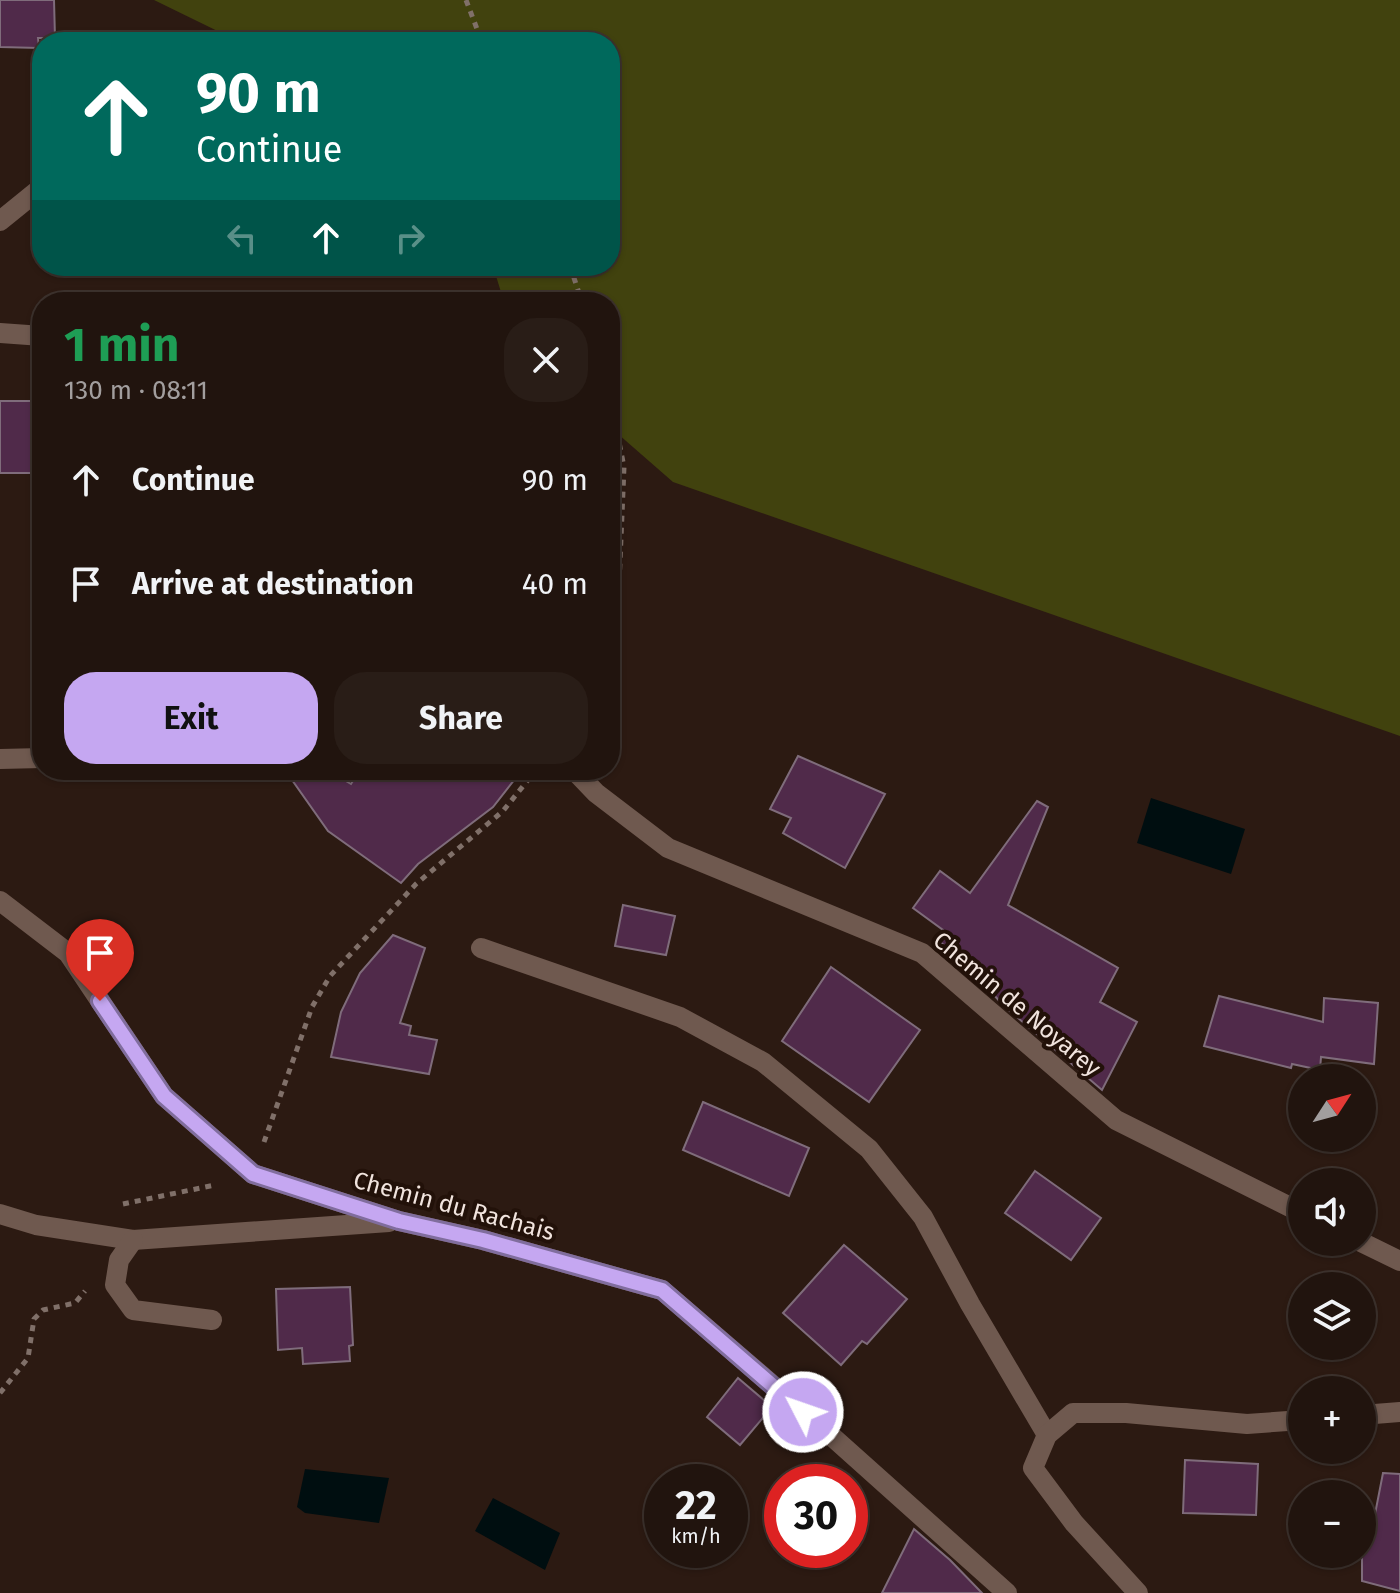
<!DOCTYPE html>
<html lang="en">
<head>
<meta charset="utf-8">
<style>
	body { margin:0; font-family:"Fira Sans",sans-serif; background:#291d17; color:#f1f3f6; height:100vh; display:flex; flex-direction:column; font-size:30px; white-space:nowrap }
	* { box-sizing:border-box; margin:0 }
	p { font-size:26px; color:#a29e9e }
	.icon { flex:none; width:44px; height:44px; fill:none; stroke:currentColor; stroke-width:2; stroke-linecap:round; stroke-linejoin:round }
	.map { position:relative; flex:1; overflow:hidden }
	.panel { position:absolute; left:32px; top:292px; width:588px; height:488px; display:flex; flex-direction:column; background:#21140e; border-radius:32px; box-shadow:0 2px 6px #0004,0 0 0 2px #3e332e }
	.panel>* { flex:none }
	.hud { position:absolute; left:32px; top:32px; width:588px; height:244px; border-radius:32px; box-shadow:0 2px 6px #0004,0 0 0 2px #3e332e; background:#00695c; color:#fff; overflow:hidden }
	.needle { width:52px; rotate:54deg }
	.tools { position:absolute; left:1288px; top:1064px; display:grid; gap:16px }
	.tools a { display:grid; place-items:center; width:88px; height:88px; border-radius:50%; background:#21140e; box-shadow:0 2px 6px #0004,0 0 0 2px #3e332e; font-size:40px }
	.speed { position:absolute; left:644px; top:1464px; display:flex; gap:16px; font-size:40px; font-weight:700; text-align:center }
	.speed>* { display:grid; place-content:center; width:104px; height:104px; border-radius:50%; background:#21140e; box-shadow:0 2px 6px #0004,0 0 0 2px #3e332e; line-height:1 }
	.speed small { font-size:20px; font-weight:400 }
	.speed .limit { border:12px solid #d22; background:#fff; color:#111 }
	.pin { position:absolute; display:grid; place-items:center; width:68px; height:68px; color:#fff; margin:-82px -34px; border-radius:50% 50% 50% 0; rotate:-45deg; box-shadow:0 0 8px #0007 }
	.pin .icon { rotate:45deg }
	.me { position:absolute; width:88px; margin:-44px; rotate:311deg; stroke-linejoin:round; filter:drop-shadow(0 0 6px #0008) }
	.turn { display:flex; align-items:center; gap:28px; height:168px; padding:0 32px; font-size:36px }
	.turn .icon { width:104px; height:104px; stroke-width:2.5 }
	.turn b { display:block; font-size:56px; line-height:68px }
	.lanes { display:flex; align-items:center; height:76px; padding:0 32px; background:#0003; justify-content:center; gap:40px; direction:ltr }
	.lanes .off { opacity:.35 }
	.round { display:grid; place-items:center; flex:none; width:84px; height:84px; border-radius:32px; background:#291d17 }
	.head { display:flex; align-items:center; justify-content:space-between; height:136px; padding:0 32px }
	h1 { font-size:48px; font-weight:700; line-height:60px; color:#1e9e55 }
	.action { display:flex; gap:16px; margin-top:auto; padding:16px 32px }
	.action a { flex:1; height:92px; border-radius:32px; background:#c5a7f1; color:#111; font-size:32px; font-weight:700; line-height:92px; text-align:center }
	.action a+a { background:#291d17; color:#f1f3f6 }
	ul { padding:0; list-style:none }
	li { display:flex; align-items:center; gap:24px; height:104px; padding:0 32px }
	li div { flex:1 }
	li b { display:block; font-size:30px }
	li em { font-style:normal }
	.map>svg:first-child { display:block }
</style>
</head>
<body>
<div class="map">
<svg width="1400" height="1593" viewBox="0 0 1400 1593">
	<rect width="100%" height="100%" fill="#2c1a12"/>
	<path fill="#41420e" d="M154,0H1400V736L673,482L610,427V302H504L493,266H610V42H240Z"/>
	<g fill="#000e10">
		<path d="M1151,798L1245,829L1231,874L1137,843Z"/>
		<path d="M305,1469L389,1478L379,1523L305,1513L297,1507Z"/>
		<path d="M493,1498L560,1533L545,1570L475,1531Z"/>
	</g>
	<g fill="#502a4a" stroke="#7f6c7b" stroke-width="2">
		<path d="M0,0H54L55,38H38L39,48L0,47Z"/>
		<rect x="0" y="401" width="42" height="72"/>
		<path d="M798,756L885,794L845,868L783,833L791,818L770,809Z"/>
		<path d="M285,770H327L351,784L360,770H522L493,807L418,864L401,883L328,831Z"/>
		<path d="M1037,801L1048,807L1008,905L1118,968L1100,1002L1137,1022L1102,1090L1004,1006L957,955L936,939L943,930L913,908L940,871L970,893Z"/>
		<path d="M623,905L675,916L666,955L615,946Z"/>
		<path d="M393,935L425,948L400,1023L411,1026L409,1035L437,1040L429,1074L331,1057L341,1012L360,973Z"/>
		<path d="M831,967L920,1030L869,1102L782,1041Z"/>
		<path d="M1219,996L1323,1022L1324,998L1378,1003L1374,1064L1321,1057L1320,1070L1292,1064L1291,1068L1204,1046Z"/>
		<path d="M703,1102L809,1148L789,1196L683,1150Z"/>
		<path d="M1035,1171L1101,1218L1071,1260L1005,1213Z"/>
		<path d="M844,1245L907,1299L867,1344L862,1341L841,1365L783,1313Z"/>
		<path d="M350,1287L353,1345L349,1346L350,1361L303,1364L302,1348L278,1350L276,1289Z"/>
		<path d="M738,1378L772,1407L740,1445L707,1417Z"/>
		<path d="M1185,1460L1258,1464L1256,1515L1183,1513Z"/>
		<path d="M1383,1473L1400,1474V1591L1362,1581V1543L1369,1545Z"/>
		<path d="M914,1529L950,1560L982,1593H882Z"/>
	</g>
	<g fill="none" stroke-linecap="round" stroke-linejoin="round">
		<g stroke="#807069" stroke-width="5" stroke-dasharray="6 6" stroke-linecap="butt">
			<path d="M466,0L482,42"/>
			<path d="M570,266L582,302"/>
			<path d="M610,397L624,467L618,609L610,636"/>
			<path d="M264,1142L312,1007L330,976L416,884L503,811L536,770"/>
			<path d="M123,1204L215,1185"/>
			<path d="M0,1393L28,1358L34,1319L43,1310L75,1303L85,1291"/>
		</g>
		<g stroke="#6f594f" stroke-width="20">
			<path d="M0,221L42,187"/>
			<path d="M0,333L42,336"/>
			<path d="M0,759L42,758"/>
			<path d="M574,770L596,793L668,848L922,953L1116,1120L1302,1213"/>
			<path d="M0,901L68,953L164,1096L253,1174L399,1221L483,1240L662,1290L827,1432L1007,1593"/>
			<path d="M481,948L680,1017L763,1062L869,1149L923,1217L970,1304L1047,1435"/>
			<path d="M0,1214L36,1225L133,1240L389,1222"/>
			<path d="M133,1240L119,1260L115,1285L133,1310L212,1320"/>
			<path d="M1361,1242L1400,1261"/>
		</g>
		<g stroke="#6f594f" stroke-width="20">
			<path d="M1362,1415L1400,1412"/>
			<path d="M1138,1593L1074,1523L1033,1468L1047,1435L1073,1413H1126L1247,1424L1302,1420"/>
		</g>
	</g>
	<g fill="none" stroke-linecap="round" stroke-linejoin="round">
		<g stroke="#806d9d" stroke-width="20">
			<path id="route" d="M100,1001L164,1096L253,1174L399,1221L483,1240L662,1290L803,1412"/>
		</g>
		<use href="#route" stroke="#c5a7f1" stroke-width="14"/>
	</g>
	<g text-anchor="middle" stroke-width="8" stroke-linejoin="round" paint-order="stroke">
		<g font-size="24" fill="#f1e4de" stroke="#221109">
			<text transform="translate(1017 1004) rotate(40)" y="8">Chemin de Noyarey</text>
			<text transform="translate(454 1206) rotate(15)" y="8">Chemin du Rachais</text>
		</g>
	</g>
</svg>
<div class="tools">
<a><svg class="needle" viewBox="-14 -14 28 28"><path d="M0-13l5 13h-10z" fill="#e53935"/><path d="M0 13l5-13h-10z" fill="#a29e9e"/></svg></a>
<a><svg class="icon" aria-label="sound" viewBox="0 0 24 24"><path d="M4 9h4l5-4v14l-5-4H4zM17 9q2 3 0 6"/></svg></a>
<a><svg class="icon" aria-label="layers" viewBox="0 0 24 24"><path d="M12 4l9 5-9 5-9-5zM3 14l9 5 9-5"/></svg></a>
<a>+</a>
<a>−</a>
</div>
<div class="speed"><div>22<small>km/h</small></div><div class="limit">30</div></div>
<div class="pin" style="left:100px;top:1001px;background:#d93025"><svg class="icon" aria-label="arrive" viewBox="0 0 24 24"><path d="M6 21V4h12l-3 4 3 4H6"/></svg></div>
<svg class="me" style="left:803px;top:1412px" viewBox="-20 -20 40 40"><circle r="17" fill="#c5a7f1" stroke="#fff" stroke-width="3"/><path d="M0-11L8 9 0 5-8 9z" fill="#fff"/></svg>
<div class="hud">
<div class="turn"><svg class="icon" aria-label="ahead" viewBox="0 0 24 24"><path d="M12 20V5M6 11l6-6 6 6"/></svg><div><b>90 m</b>Continue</div></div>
<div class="lanes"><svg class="icon off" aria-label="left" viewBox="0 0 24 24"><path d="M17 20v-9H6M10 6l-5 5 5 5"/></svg><svg class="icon" aria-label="ahead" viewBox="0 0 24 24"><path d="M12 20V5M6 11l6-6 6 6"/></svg><svg class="icon off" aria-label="right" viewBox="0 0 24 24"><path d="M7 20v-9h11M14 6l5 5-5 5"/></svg></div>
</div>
<section class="panel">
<div class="head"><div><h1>1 min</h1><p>130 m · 08:11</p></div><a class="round"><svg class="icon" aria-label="close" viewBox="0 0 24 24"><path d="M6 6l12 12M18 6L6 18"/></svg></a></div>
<ul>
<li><svg class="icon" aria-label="ahead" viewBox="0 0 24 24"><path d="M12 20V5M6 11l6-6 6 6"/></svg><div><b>Continue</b></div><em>90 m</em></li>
<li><svg class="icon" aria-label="arrive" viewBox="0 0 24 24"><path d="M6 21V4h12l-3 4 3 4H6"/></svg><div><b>Arrive at destination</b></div><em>40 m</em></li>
</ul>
<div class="action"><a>Exit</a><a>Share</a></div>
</section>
</div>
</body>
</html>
